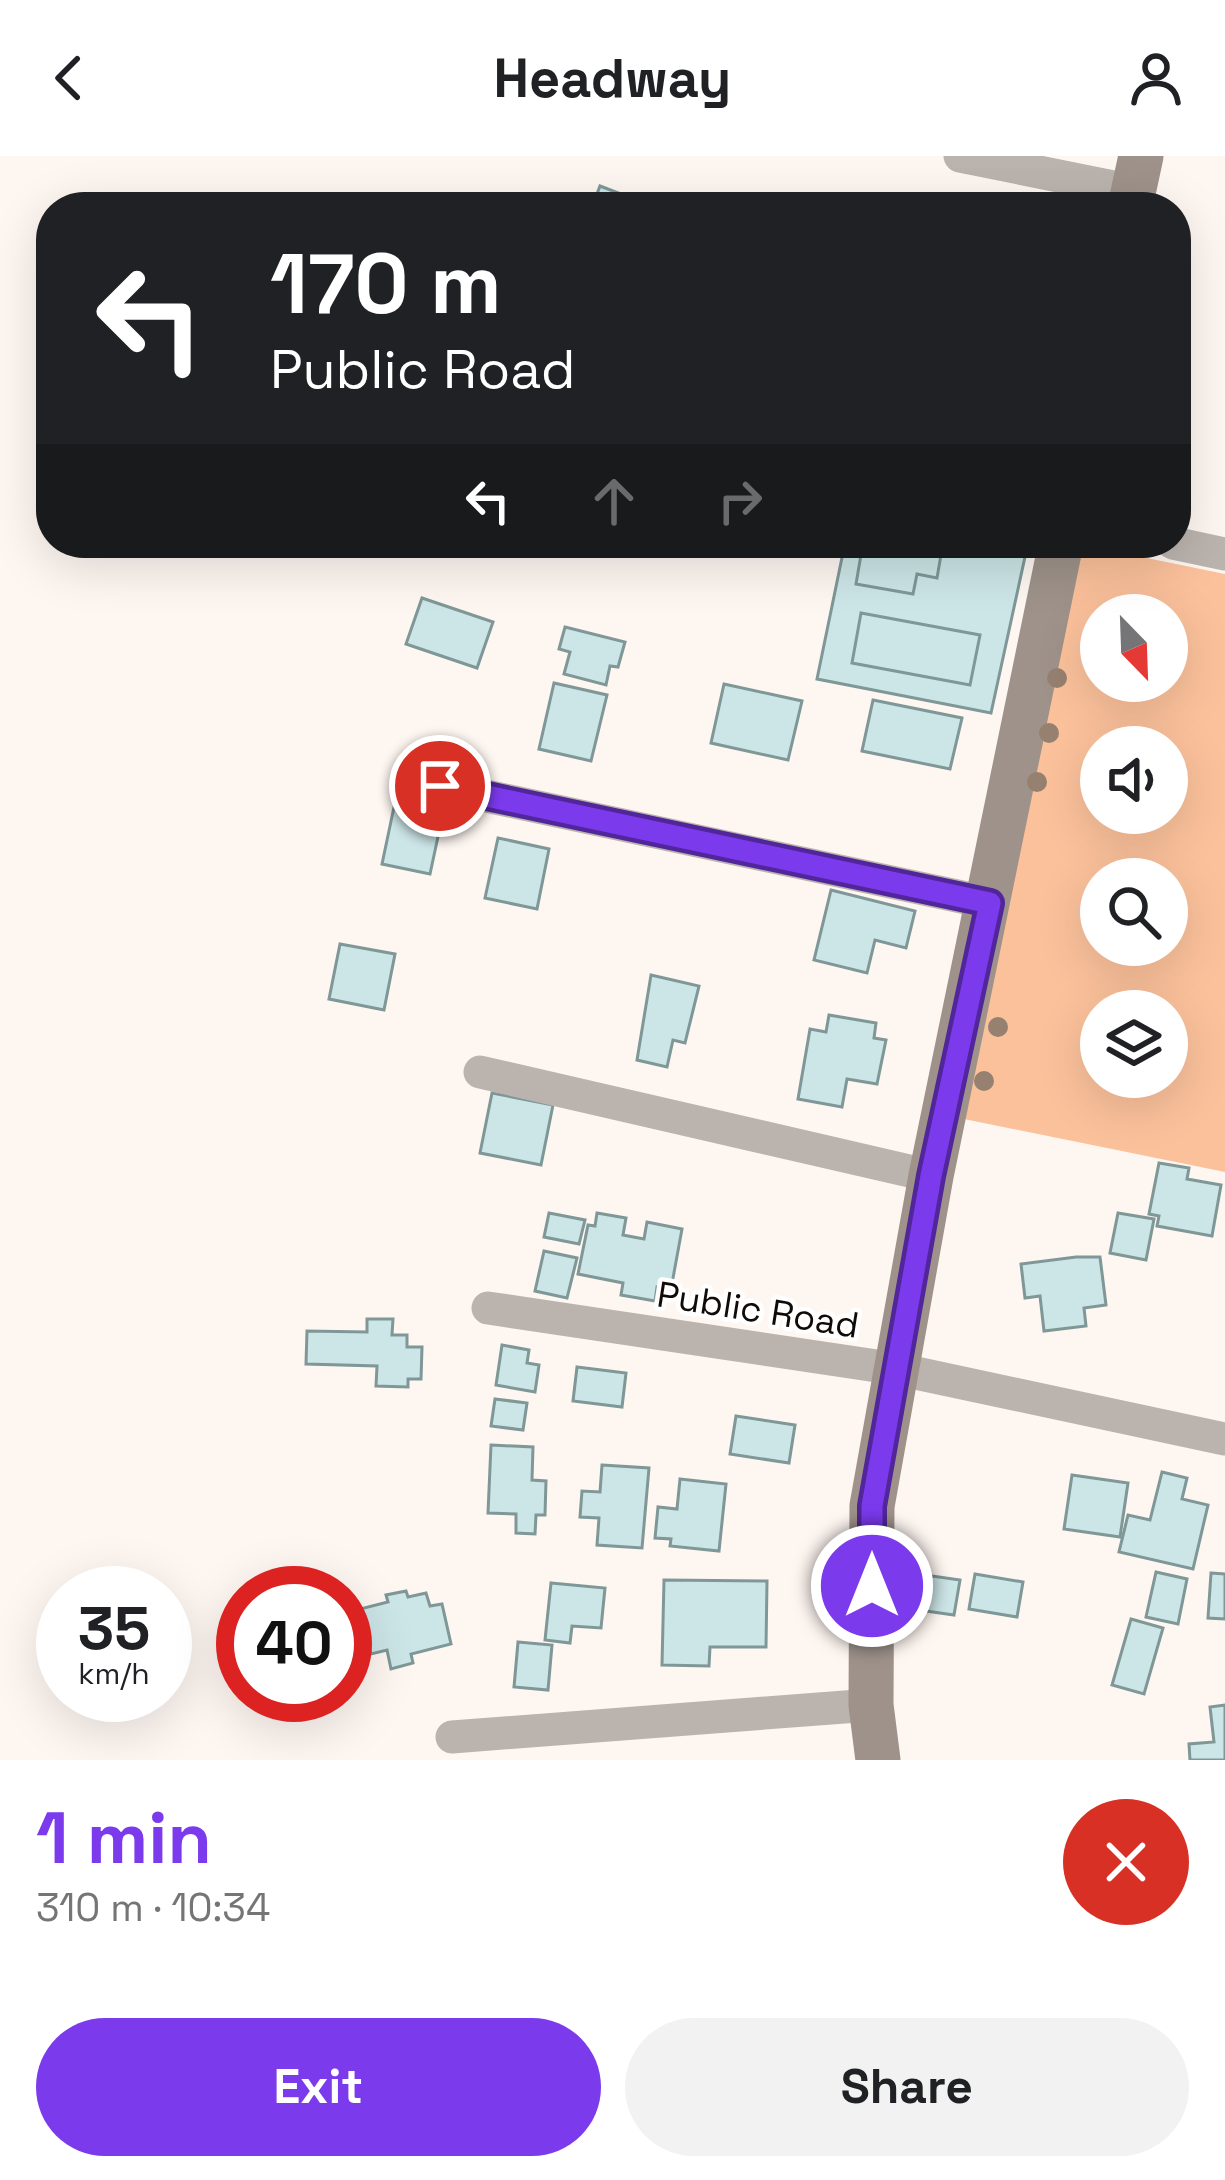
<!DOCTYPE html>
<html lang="en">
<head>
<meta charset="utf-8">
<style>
	body { margin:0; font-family:"Space Grotesk",sans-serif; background:#f2f2f2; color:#202124; height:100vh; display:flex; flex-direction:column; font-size:45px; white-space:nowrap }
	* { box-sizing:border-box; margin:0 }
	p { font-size:39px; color:#757577 }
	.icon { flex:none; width:66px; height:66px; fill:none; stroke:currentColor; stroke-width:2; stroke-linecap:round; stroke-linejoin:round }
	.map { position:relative; height:1604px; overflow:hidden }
	.sheet { display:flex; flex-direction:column; background:#fff; flex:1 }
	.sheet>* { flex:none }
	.guide { position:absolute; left:36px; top:36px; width:1155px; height:366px; border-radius:48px; box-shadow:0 12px 48px #0002; background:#202124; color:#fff; overflow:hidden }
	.needle { width:78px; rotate:157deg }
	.buttons { position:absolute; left:1080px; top:438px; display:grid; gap:24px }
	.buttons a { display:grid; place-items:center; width:108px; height:108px; border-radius:50%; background:#fff; box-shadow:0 12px 48px #0002; font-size:60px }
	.speed { position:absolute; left:36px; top:1410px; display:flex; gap:24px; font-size:60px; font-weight:700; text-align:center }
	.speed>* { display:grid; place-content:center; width:156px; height:156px; border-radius:50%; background:#fff; box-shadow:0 12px 48px #0002; line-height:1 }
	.speed small { font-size:30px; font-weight:400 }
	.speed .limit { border:18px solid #d22; background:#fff; color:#111 }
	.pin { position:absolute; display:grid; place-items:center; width:102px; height:102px; color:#fff; margin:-51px; border:6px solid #fff; border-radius:50%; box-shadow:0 3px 12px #0007 }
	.me { position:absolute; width:132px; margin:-66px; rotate:0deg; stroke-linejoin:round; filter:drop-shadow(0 0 9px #0008) }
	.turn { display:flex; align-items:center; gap:42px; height:252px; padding:0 36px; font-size:54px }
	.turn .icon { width:156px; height:156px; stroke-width:2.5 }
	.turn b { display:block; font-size:84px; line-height:102px }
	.lanes { display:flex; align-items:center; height:114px; padding:0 36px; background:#0003; justify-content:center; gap:60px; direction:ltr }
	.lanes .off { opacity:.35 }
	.round { display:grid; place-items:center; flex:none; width:126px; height:126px; border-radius:63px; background:#f2f2f2 }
	.overview { display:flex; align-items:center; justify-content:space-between; height:204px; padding:0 36px }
	h1 { font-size:72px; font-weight:800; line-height:90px; color:#7c3aed }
	.primary-button { display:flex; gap:24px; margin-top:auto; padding:24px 36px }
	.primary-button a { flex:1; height:138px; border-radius:72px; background:#7c3aed; color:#fff; font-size:48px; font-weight:800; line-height:138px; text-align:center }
	.primary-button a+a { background:#f2f2f2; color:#202124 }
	header { display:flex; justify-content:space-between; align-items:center; height:156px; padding:0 36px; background:#fff; font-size:54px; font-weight:800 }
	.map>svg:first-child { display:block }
</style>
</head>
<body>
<header><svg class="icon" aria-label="back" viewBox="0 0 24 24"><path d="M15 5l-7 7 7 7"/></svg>Headway<svg class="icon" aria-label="person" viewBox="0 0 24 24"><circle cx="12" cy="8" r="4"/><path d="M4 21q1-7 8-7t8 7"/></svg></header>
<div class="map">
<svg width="1225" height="1604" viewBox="0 0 1225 1604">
	<rect width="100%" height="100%" fill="#fef6f1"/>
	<path fill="#fbc19b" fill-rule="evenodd" d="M1083,389L1225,418V1016L964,963ZM1101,459H1167V525H1101ZM1101,591H1167V657H1101ZM1101,723H1167V789H1101ZM1101,855H1167V921H1101Z"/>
	<g fill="#cce5e6" stroke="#7f9797" stroke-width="3">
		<path d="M600,30L655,51H592Z"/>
		<path d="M845,387H1028L991,557L817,523Z"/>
		<path d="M863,387H938L942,393L937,422L917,418L913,438L856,428Z"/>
		<path d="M422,442L493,466L477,512L406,488Z"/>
		<path d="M861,457L980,479L970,529L852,507Z"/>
		<path d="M565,471L625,486L618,511L610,510L606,529L564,518L570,496L559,493Z"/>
		<path d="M554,527L607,539L591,605L539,593Z"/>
		<path d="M724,528L802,545L788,604L711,587Z"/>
		<path d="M873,544L962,562L950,613L862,595Z"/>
		<path d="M394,651L442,662L430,718L382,708Z"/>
		<path d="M498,682L549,693L537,753L485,742Z"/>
		<path d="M831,734L915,755L906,792L875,784L867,817L814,804Z"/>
		<path d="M340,788L395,798L384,854L329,843Z"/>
		<path d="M651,819L699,830L685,887L673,884L667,911L637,904Z"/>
		<path d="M829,859L876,867L874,882L886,884L877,928L847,923L842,951L798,943L810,873L826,876Z"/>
		<path d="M492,937L553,949L541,1009L480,997Z"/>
		<path d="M1159,1007L1189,1012L1187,1023L1221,1029L1212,1080L1157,1070L1159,1060L1149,1058Z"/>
		<path d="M549,1057L585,1064L579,1088L544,1081Z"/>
		<path d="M597,1057L626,1062L623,1079L644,1083L647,1066L682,1073L671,1133L657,1131L655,1145L621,1139L623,1127L578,1118L588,1069L595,1070Z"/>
		<path d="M1118,1057L1154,1063L1146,1104L1110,1097Z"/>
		<path d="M544,1095L577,1102L567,1142L535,1135Z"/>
		<path d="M1076,1101H1100L1106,1149L1084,1152L1086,1170L1044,1175L1040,1140L1025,1142L1021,1108Z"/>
		<path d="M367,1163H393L392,1179H407V1191H422L421,1223H408V1231L376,1230L377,1210L306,1208L307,1175L367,1176Z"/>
		<path d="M502,1189L529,1194L527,1207L539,1209L535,1236L496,1229Z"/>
		<path d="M577,1211L626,1217L622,1251L573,1245Z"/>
		<path d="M495,1243L527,1247L523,1274L491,1270Z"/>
		<path d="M736,1260L795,1269L789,1307L730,1298Z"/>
		<path d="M491,1289L533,1291L532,1324L546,1325L545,1359H536L535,1378L516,1377V1358L488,1357Z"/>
		<path d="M602,1309L649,1312L642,1392L597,1389L599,1362L580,1361L582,1335L600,1336Z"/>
		<path d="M1162,1316L1187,1322L1182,1343L1208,1349L1193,1413L1119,1396L1128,1359L1150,1364Z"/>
		<path d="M1072,1319L1128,1327L1120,1381L1064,1373Z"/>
		<path d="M680,1323L726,1328L719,1395L670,1390L671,1383L655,1382L658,1351L677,1353Z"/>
		<path d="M1156,1416L1187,1423L1178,1468L1146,1461Z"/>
		<path d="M911,1417L960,1424L954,1459L905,1452Z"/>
		<path d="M1211,1417L1225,1418V1463L1208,1462Z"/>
		<path d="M975,1418L1023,1426L1017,1461L969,1453Z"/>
		<path d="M664,1424L767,1425L766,1491H710L709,1510L662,1509Z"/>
		<path d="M551,1427L605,1432L601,1472L572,1470L570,1487L545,1484Z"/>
		<path d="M406,1435L408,1441L426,1437L430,1450L442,1448L451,1488L411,1498L413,1507L391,1513L387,1494L371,1498L360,1453L388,1446L386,1439Z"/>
		<path d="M1131,1463L1163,1472L1144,1538L1112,1529Z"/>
		<path d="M518,1486L552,1489L548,1534L514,1531Z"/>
		<path d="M1225,1549V1604H1190L1189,1588L1214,1586L1210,1551Z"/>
	</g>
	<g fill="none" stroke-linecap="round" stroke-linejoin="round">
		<g stroke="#bbb3ae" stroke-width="33">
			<path d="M960,0L1133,35"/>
			<path d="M1173,387L1225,398"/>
			<path d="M439,630L990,747"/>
			<path d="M480,916L931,1020"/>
			<path d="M488,1152L897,1213L1225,1283"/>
			<path d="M452,1581L871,1549"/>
		</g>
		<g stroke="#9e928a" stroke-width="45">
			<path d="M1130,51L1141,0"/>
			<path d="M878,1604L871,1549L872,1350L931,1020L1061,387"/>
		</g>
	</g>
	<g fill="#968070">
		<circle cx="1057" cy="522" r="10"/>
		<circle cx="1049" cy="577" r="10"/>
		<circle cx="1037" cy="626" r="10"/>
		<circle cx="998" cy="871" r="10"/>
		<circle cx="984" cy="925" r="10"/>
	</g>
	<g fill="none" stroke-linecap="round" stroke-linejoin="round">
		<g stroke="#51269a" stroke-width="30">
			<path id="route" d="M440,630L990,747L931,1020L872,1350V1430"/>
		</g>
		<use href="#route" stroke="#7c3aed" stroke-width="21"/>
	</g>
	<g text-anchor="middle" stroke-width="9" stroke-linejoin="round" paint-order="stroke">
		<g font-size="36" fill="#110b07" stroke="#fff">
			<text transform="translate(758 1153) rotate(9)" y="13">Public Road</text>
		</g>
	</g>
</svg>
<div class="buttons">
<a><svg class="needle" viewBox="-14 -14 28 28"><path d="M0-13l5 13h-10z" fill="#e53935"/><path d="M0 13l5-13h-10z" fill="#757577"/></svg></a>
<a><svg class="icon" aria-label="sound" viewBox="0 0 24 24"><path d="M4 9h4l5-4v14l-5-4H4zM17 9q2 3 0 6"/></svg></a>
<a><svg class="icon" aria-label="search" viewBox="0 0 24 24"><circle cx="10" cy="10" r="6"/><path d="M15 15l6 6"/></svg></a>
<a><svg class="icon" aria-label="layers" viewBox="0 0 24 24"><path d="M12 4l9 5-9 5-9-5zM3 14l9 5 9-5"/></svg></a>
</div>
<div class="speed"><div>35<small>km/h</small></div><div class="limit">40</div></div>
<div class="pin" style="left:440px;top:630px;background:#d93025"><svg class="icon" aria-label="arrive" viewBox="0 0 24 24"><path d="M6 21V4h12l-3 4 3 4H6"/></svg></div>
<svg class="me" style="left:872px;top:1430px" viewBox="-20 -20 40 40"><circle r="17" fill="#7c3aed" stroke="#fff" stroke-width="3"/><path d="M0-11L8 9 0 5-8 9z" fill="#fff"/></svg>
<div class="guide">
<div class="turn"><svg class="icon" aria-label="left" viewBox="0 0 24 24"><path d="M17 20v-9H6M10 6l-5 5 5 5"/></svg><div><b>170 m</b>Public Road</div></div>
<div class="lanes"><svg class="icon" aria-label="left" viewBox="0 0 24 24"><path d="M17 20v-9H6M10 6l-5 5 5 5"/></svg><svg class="icon off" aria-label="ahead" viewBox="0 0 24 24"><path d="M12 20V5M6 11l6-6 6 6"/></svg><svg class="icon off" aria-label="right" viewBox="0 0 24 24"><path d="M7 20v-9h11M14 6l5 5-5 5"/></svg></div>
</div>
</div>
<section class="sheet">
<div class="overview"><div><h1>1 min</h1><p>310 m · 10:34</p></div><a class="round" style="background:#d93025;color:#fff"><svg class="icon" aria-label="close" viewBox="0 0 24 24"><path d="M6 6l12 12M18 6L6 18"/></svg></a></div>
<div class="primary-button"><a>Exit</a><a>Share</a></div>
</section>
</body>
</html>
